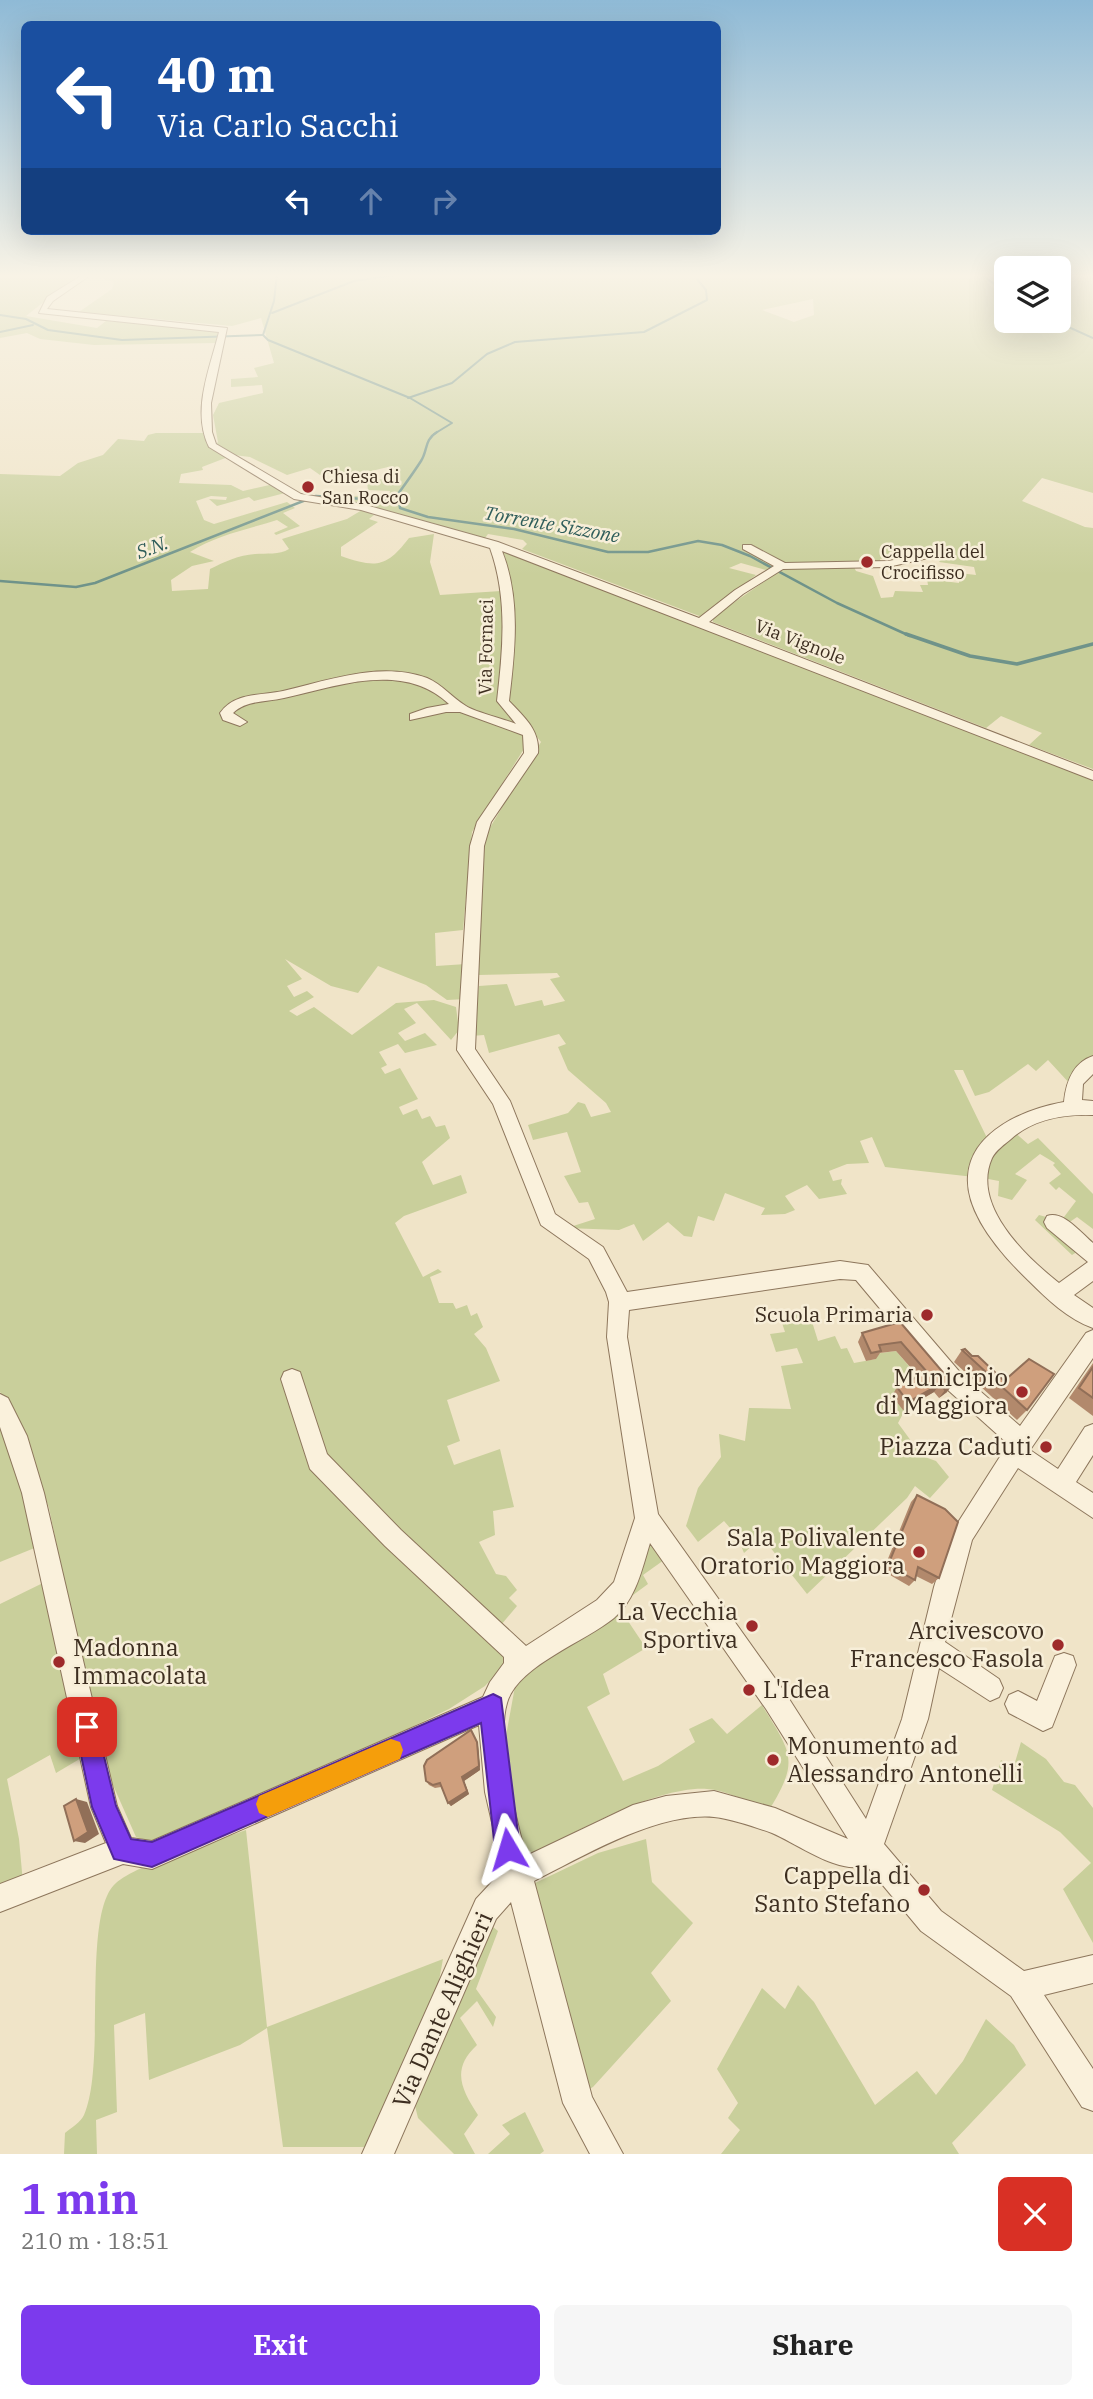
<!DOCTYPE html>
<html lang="en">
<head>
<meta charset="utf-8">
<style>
	body { margin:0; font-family:"IBM Plex Serif",serif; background:#f6f6f6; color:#222; height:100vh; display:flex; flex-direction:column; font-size:26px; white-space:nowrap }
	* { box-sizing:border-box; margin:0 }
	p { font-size:23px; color:#767676 }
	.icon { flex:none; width:38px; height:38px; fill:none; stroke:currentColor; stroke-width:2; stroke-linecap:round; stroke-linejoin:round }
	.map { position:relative; height:2154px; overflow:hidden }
	.drawer { display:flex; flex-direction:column; background:#fff; flex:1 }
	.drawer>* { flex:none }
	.banner { position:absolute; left:21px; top:21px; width:700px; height:214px; border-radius:10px; box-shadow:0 7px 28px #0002; background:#1a4fa0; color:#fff; overflow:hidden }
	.fabs { position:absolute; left:994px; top:256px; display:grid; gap:14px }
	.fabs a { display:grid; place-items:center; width:77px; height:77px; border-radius:10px; background:#fff; box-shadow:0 7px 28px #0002; font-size:35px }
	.pin { position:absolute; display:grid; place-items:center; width:60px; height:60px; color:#fff; margin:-30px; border-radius:14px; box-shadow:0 4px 10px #0006 }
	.me { position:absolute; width:77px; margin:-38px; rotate:353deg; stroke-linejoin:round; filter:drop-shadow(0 0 5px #0008) }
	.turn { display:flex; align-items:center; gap:24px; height:147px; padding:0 21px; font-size:32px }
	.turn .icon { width:91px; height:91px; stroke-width:2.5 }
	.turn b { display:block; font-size:49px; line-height:60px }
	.lanes { display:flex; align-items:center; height:66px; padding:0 21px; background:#0003; justify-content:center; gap:35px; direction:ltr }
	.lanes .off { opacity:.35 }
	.round { display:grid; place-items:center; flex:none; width:74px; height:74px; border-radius:10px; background:#f6f6f6 }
	.overview { display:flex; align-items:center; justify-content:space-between; height:119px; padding:0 21px }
	h1 { font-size:42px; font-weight:800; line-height:52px; color:#7c3aed }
	.button { display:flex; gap:14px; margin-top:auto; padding:14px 21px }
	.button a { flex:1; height:80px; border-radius:10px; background:#7c3aed; color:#fff; font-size:28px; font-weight:800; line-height:80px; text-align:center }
	.button a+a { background:#f6f6f6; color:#222 }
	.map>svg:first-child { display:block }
</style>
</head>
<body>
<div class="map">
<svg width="1093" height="2154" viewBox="0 0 1093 2154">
	<rect width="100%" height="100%" fill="#f0e4c8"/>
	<g fill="#c9cf9b" fill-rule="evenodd">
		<path d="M0,274H79L26,316L97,328L106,321L220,330L217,343L94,345L40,339L27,333L0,338Z"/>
		<path d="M88,274H1006V320H1059V274H1093V493L1042,478L1022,501L1085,527L1093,528V769L1029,745L1042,733L1001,716L986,728L713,622V617L784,568L853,565L856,571L873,576L881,598L893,597L895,591L923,592L920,585H928L927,579L959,583V573L976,575L974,567L939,562L949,550C929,546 914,546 896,551L900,553L880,559L881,563L789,564L766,570L741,563L729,568L756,575L702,617L522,549L527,544L523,540L488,534L485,538L354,502L316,497L389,495L390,491L368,490L367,482L392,477L393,474L388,467L343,478L336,473L320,475L310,468L287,475L250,457L234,455L216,444L218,442L213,415L219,403L263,393L262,385L231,387V379L258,377L254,368L274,363L261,318L232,326L79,312L112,289L114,282ZM813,299L814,315L794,322L762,310Z"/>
		<path d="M156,433H203L207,443L228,457L202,467L203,470L181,474L179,483L231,485L243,491L274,484L285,493L254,501L249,497L217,506L209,499L226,500L227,497L211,496L196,501L204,520L214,524L287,502L295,508L283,513L300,526L276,535L274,533L288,527L277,520C249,529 216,535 190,552L214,561L192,566L171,580L172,591L208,589L210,569C224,562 239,555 255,554C267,553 279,555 289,549L282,539L347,519L362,510L374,515L369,519L378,522L341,547V556C376,568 386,568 409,538L434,534L430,562L440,595L501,591L504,615L499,702L517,722L527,744L472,832L463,930L435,933L436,966L466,964V999L447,1000L426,985L378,966L358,993L331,986L285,959L302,979L287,986L294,997L307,991L314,997L289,1011L297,1016L314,1007L352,1035L396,1003L434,1000L456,1007L459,1030L451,1040L417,1003L404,1009L416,1023L398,1033L405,1041L425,1033L437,1045L405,1053L398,1044L379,1052L387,1065L381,1068L385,1074L400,1068L418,1099L399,1107L403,1115L417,1109L422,1119L430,1116L436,1127L445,1125L450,1138L422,1162L433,1185L461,1175L467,1193L404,1216L395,1223L423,1277L438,1269L442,1272L430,1277L439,1303H453L456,1309L467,1305L471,1316L477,1313L483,1327L474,1334L486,1348L500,1381L447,1400L460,1441L447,1446L454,1465L500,1449L514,1507L493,1511L495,1535L479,1542L496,1574L506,1576L517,1590L509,1598L517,1606L501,1625L512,1657L485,1686L449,1709L360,1752L151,1842L136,1837L101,1758L49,1508L16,1416L0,1392V474L60,476L78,463L103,455L118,439L144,441L148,435Z"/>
		<path d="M502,549L1093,778V1058L1071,1085L1048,1060L1036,1071L1028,1064L989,1092L975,1096L963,1070H954L988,1140L974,1177L885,1167L872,1137L860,1141L869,1163L847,1164L829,1171L833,1181L842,1179L841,1184L847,1194L819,1199L807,1185L785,1196L795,1210L785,1214L761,1215L765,1208L725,1193L714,1221L698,1216L692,1237L684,1236L668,1222L643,1241L634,1224L619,1230L567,1228L595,1219L588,1202L579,1203L564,1176L581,1172L567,1132L533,1140L528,1125L568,1113L578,1102L585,1104L591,1117L611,1112L606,1103L568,1070L558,1047L566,1044L559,1034L489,1053L484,1035L471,1036L479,986L507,984L515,1006L542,1000L544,1006L565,1001L550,979L560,977L557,973L478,975L485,836L541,742L507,699C516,647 520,600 502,549Z"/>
		<path d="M1013,1131L1028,1144L1038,1138L1093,1194V1229L1077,1217L1061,1228L1080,1250L1072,1255L1035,1220L1039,1215L1061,1221L1076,1201L1059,1187L1056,1190L1049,1183L1061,1174L1053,1165L1055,1163L1040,1154L1015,1174L1027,1180L1012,1200L998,1196L999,1181L983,1178L995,1143Z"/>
		<path d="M809,1312L818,1341L835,1336L841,1349L847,1348L854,1363L876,1359L874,1354L896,1351L921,1380L898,1423L922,1456L936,1461L949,1477L930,1498L915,1486L907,1498L807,1594L762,1537L744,1553L737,1536L724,1521L698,1542L686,1526L698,1488L721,1457L719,1434L745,1441L749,1408L791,1409L781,1366L803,1363L797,1348L776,1352L770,1334L785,1332L780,1317Z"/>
		<path d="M0,1429L11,1450L37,1547L0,1562Z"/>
		<path d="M647,1529L664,1560L643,1575L648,1584L618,1606L646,1648L603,1674L610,1694L587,1707L623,1781L658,1766L695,1742L689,1729L712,1718L727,1734L762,1705C790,1752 801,1759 769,1810C750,1803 726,1790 707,1789C657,1786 578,1831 535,1853L522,1849L514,1816L505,1741L516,1681L609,1610Z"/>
		<path d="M47,1581L83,1757L56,1773L50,1755L7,1779L19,1839L23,1883L0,1892V1604Z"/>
		<path d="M1021,1742L1046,1759L1064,1782L1075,1785L1093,1808V1943L1063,1889L1091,1863L1060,1832L992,1790L1001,1760L1013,1769Z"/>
		<path d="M246,1830L267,2027L443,1959L436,1997L367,2147H283L267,2028L240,2045L149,2080L145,2013L114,2025L117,2112L96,2120L97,2154H64L65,2133C71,2128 81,2122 84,2115C107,2063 81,1913 116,1883C138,1864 215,1841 246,1830Z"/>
		<path d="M646,1839L652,1882L693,1923L651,1973L671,2001L593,2087L568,2100L554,2073L523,1942L533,1884L598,1853Z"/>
		<path d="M493,1927L498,1931L476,1989L496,2017L493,2027L477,2001L460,2018L477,2045C451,2069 461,2089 478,2115L464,2134L475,2154H454L418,2118L414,2102Z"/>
		<path d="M798,1985L814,2002L875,2105L917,2071L936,2095L963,2061L986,2019L1014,2045L1026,2065L952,2143L959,2154H721L740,2130L728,2118L738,2103L717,2069L762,1988L785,2009Z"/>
		<path d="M525,2112L544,2151L540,2154H488L510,2134L502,2125Z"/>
	</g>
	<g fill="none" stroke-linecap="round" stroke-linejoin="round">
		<g stroke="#6f938a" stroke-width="2">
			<path d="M277,274L274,301L263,335L268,340L410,398L452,423L434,434"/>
			<path d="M980,274L1006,292"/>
			<path d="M272,313L354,281L403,274"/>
			<path d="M0,315L26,319L48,330L122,340L263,335"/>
			<path d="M1053,320L1093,338"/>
			<path d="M0,332L33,325"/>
			<path d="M408,398L452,383L487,354L515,342L644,332L707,300L706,290L697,279"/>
		</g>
		<g stroke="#6f938a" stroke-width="2.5">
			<path d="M437,432C424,440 428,450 421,461C414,472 406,483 398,494L400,508L428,517L514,529L608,552H648L698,541L722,545L750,556L837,603L910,636"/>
			<path d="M0,581L76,587L95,583L316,496L397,501"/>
		</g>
		<path stroke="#6f938a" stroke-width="3.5" d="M906,634L970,656L1017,664L1093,644"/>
		<g stroke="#8d765c" stroke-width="2">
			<g id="minor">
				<path d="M84,274H92L53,301L47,309L227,328L211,403L212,432L216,444L301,494L362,504L498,542L699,618L735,590L774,566L743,549V545H751L785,563L888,561L928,554V558L888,567L783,569L743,594L709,622L1093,771V780L502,551C521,599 515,651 509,701C524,717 540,730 538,753L491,822L484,846L475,1049L510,1101L555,1214L603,1247L627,1292L840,1261L868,1265L964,1377L1020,1426L1086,1333L1093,1330V1358L1030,1450L1058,1469L1085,1427L1093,1424V1455L1076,1482L1093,1493V1518L1018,1468L972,1540L945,1642L999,1679L1003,1688L999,1697L990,1701L939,1668L928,1719L884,1844L941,1911L1024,1971L1093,1955V1983L1044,1995L1093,2069V2111L1082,2107L1011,1996L921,1931L866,1865C840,1876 796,1843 772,1833C755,1827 732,1819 714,1817C657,1812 584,1856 534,1881L592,2097L623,2154H590L563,2103L511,1902L496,1919L394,2154H362L476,1899L503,1870L485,1792L479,1725L152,1869L123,1864L0,1912V1884L106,1843L91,1807L22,1493L0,1427V1394L8,1398L27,1436L44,1493L117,1806L131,1838L152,1841L483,1697L490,1682L504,1663V1657L385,1546L310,1469L281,1379L284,1372L292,1369L300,1372L327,1454L401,1530L526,1646L597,1600L614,1582L635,1518L607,1337L609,1302L606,1292L589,1259L541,1225L493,1104L457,1050L470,846L477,822L524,753L523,735L460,712H446L410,720V714L427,708L449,704C403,661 338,686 284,698C266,702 247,700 233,713L247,722L240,726L223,720L220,713C235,692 260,696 283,691C329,680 381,661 427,678C443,685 451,697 466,706C475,712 504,719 516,724L497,701C503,649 508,598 490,548L361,510L294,499L209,447C191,411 210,368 219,332L39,313L47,297ZM840,1279L856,1280L949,1391L1008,1444L950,1535L934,1587L902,1719L866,1819L784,1691L658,1514L627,1337L629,1310ZM650,1543L766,1709L848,1839L775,1808L714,1791L666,1796L633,1805L526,1856C516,1819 496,1739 507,1703C517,1666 585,1642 614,1618C636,1599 642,1569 650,1543Z"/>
				<path d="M1093,1056V1074L1083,1084L1082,1100L1093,1101V1115C1065,1114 1033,1119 1011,1139C1005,1144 996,1150 992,1158C971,1205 1025,1256 1059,1283L1088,1262L1047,1228L1044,1222L1047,1216C1063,1210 1081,1233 1093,1243V1281L1074,1295L1093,1308V1328C1068,1319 1047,1299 1029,1281C1004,1257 965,1214 968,1176C971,1131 1025,1109 1064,1102C1066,1083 1072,1063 1093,1056Z"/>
				<path d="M1064,1653L1073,1656L1076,1665L1052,1727L1043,1731L1009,1713L1005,1704L1009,1695L1018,1691L1037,1701L1055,1656Z"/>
			</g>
		</g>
		<use href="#minor" fill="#faf1dc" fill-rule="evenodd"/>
	</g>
	<g fill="#b2896c">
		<path d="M900,1322L947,1392L939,1398L934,1392L903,1410L892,1396L897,1387L918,1376L896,1351L880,1353L876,1359L866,1361L858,1342L862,1333Z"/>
		<path d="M962,1350L972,1356L1027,1410L1017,1420L954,1362Z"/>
		<path d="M1093,1363V1416L1069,1398Z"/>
		<path d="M917,1495L939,1578L932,1584L916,1576L915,1580L909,1586L883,1571L911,1502Z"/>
		<path d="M478,1746L480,1770L464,1781L469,1794L451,1806L441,1787L435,1788L429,1785L426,1781Z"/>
	</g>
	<g fill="#916f58">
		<path d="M940,1384L934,1392L903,1410L908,1402Z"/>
		<path d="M953,1384L947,1392L939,1398L945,1390Z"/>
		<path d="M477,1742L478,1746L480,1770L464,1781L469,1794L451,1806L448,1803L462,1777Z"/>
		<path d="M76,1799L87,1802L99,1834L85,1843L74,1841Z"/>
	</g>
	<g fill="#cf9f7d" stroke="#916f58" stroke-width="2">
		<path d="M900,1322L953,1384L945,1390L940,1384L908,1402L897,1387L927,1372L901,1342L879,1345L881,1351L871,1353L862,1333Z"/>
		<path d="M965,1349L972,1356H978L1004,1381L1029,1359L1054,1374L1027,1410L962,1350Z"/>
		<path d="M1093,1367V1398L1079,1388Z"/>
		<path d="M917,1495L945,1509L958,1522L939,1578L918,1567L915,1580L888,1565Z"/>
		<path d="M471,1730L477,1742L479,1766L462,1777L467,1791L448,1803L440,1783L433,1785L426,1781L424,1766L427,1760Z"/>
		<path d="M76,1799L88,1832L74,1841L64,1806Z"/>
	</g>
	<linearGradient id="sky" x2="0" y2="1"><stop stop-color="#8fbad6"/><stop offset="0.48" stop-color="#f8f3e6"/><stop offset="1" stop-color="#f8f3e6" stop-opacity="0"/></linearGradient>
	<rect width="1093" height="575" fill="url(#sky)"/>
	<path fill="#7c3aed" stroke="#51269a" stroke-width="2" d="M493,1694L501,1698L520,1849L516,1858L508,1862L499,1858L495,1849L481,1723L152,1867L114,1859L92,1807L75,1727L79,1719L87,1716L95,1719L116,1806L131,1839L152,1842Z"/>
	<path fill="#f59e0b" d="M391,1739L400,1742L403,1750L400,1759L268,1817L259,1813L256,1804L259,1796Z"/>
	<g fill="#9e2a2b" stroke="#f7eed8" stroke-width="2.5">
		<circle cx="308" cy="487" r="7"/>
		<circle cx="867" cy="562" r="7"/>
		<circle cx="927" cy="1315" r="7"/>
		<circle cx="1022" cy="1392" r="7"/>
		<circle cx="1046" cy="1447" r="7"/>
		<circle cx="919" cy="1552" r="7"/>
		<circle cx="752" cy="1626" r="7"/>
		<circle cx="1058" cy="1645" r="7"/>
		<circle cx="59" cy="1662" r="7"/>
		<circle cx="749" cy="1690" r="7"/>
		<circle cx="773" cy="1760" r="7"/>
		<circle cx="924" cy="1890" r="7"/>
	</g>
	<g text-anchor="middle" stroke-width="5" stroke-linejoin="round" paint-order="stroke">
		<g font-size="18" fill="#3d2e20" stroke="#f7eed8" text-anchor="start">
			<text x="322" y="483">Chiesa di<tspan x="322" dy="21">San Rocco</tspan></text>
			<text x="881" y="558">Cappella del<tspan x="881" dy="21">Crocifisso</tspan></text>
		</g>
		<g font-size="18" fill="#3d2e20" stroke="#f7eed8">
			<text transform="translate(800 642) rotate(21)" y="6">Via Vignole</text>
			<text transform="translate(486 647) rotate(-89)" y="6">Via Fornaci</text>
		</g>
		<g font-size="19" font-style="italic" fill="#2f5d5a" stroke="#f7eed8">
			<text transform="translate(552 524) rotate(10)" y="7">Torrente Sizzone</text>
			<text transform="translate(152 547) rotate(-21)" y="7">S.N.</text>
		</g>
		<g font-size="21" fill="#3d2e20" stroke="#f7eed8" text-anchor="end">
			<text x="913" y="1322">Scuola Primaria</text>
		</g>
		<g font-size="24" fill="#3d2e20" stroke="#f7eed8" text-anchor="end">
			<text x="1008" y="1386">Municipio<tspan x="1008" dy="28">di Maggiora</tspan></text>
			<text x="1032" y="1455">Piazza Caduti</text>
			<text x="905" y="1546">Sala Polivalente<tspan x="905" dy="28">Oratorio Maggiora</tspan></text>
			<text x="738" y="1620">La Vecchia<tspan x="738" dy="28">Sportiva</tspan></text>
			<text x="1044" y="1639">Arcivescovo<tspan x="1044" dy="28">Francesco Fasola</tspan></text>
			<text x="73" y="1656" text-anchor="start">Madonna<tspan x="73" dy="28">Immacolata</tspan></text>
			<text x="763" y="1698" text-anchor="start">L'Idea</text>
			<text x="787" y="1754" text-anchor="start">Monumento ad<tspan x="787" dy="28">Alessandro Antonelli</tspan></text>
			<text x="910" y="1884">Cappella di<tspan x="910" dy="28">Santo Stefano</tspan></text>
		</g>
		<g font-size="24" fill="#3d2e20" stroke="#f7eed8">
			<text transform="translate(443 2010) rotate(-66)" y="8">Via Dante Alighieri</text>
		</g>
	</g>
</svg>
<div class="fabs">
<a><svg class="icon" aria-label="layers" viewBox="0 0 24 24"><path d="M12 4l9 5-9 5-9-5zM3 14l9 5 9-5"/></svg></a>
</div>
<div class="pin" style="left:87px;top:1727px;background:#d93025"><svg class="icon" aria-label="arrive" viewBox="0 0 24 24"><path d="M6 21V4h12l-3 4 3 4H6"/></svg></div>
<svg class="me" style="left:508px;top:1849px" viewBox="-20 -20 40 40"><path d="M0-17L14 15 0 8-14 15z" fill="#7c3aed" stroke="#fff" stroke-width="4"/></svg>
<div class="banner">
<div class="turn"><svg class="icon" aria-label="left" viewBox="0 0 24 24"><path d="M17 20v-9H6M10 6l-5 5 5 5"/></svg><div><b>40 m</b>Via Carlo Sacchi</div></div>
<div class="lanes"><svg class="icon" aria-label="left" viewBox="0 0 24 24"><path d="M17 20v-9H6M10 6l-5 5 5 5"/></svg><svg class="icon off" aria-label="ahead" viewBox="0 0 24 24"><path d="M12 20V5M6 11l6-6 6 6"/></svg><svg class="icon off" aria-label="right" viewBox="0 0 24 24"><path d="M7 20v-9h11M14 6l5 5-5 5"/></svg></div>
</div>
</div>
<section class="drawer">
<div class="overview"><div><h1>1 min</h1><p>210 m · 18:51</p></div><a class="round" style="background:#d93025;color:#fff"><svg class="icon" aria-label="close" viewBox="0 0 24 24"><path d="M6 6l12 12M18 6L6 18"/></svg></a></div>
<div class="button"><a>Exit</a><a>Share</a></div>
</section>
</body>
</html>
